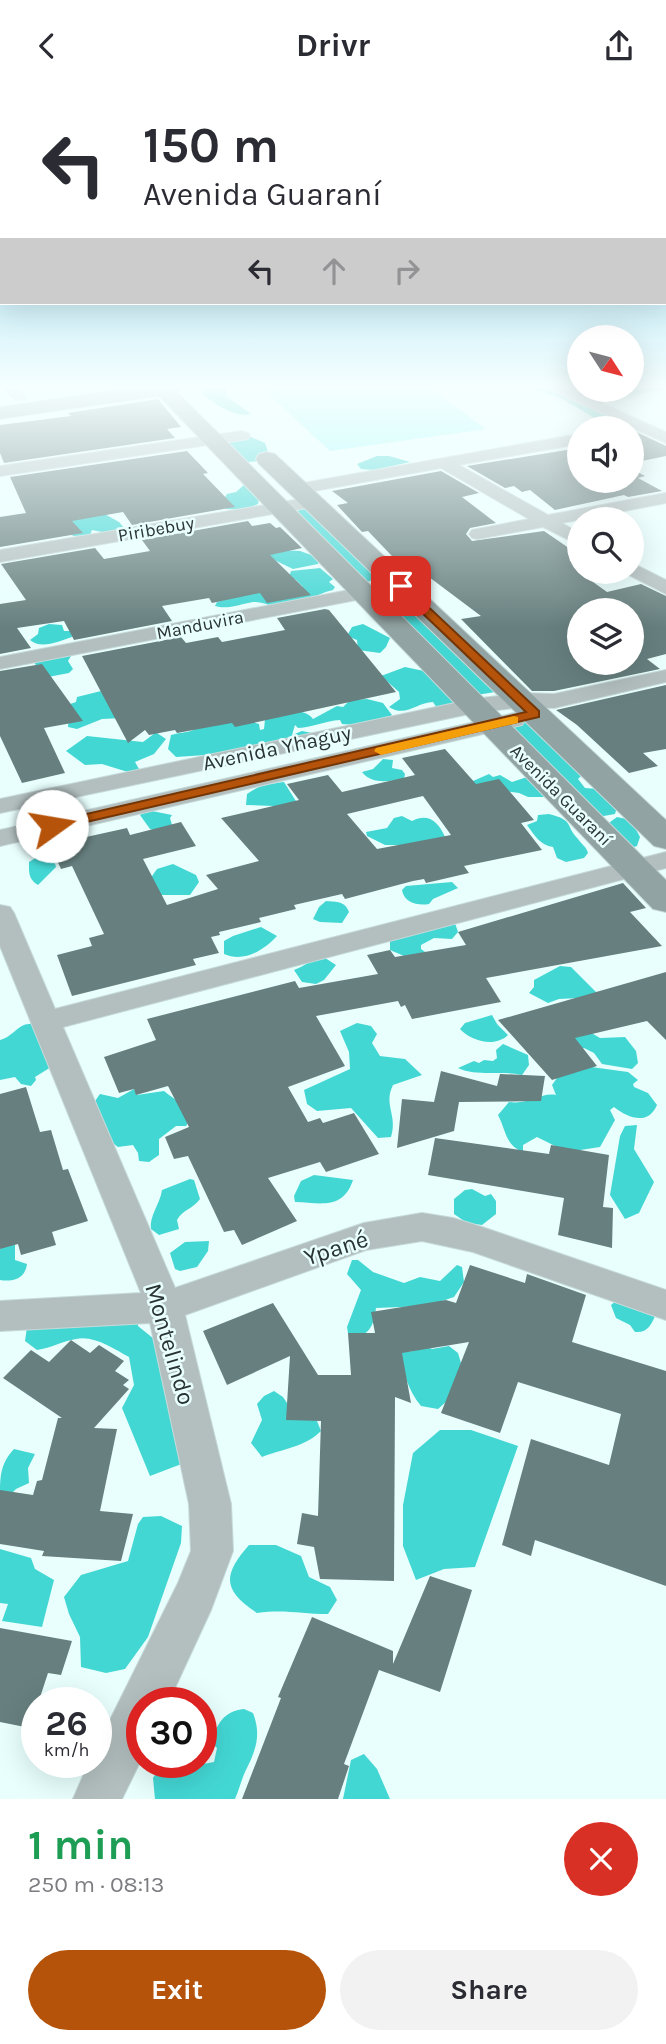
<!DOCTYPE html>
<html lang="en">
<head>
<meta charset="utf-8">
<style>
	body { margin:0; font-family:Karla,sans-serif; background:#f2f2f3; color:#2b2b33; height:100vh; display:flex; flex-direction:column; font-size:26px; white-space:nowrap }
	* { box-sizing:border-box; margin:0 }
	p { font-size:23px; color:#7c7c81 }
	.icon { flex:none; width:38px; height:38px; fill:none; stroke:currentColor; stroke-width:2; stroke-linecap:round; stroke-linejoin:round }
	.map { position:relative; height:1708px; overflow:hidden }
	.details { display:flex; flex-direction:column; background:#fff; flex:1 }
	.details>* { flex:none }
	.banner { position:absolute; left:0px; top:0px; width:667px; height:214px; box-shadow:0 7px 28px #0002; background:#fff; color:#2b2b33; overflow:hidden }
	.needle { width:46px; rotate:126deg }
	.controls { position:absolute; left:567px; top:234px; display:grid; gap:14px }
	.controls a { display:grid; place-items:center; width:77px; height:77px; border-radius:50%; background:#fff; box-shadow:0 7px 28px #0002; font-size:35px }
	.speed { position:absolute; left:21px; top:1596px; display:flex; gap:14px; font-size:35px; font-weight:700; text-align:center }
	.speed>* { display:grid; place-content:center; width:91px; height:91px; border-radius:50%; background:#fff; box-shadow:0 7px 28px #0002; line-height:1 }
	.speed small { font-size:18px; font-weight:400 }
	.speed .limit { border:10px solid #d22; background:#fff; color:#111 }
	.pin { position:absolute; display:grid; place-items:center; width:60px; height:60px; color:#fff; margin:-30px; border-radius:14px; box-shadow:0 4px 10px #0006 }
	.me { position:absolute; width:77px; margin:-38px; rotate:77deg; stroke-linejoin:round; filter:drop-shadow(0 0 5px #0008) }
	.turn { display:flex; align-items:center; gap:24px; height:147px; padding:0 28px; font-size:32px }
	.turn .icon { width:91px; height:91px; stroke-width:2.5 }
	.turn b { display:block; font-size:49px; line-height:60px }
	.lanes { display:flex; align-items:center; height:66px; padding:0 28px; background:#0003; justify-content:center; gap:35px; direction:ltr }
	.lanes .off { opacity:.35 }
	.round { display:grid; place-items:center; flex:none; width:74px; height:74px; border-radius:37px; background:#f2f2f3 }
	.headline { display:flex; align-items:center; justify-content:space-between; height:119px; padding:0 28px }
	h1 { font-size:42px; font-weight:700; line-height:52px; color:#1e9e55 }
	.cta { display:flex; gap:14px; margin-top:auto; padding:14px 28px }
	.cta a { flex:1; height:80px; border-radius:42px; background:#b45309; color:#fff; font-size:28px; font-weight:700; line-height:80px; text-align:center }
	.cta a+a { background:#f2f2f3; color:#2b2b33 }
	header { display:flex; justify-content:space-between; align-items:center; height:91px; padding:0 28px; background:#fff; font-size:32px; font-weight:700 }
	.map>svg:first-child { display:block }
</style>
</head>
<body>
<header><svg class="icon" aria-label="back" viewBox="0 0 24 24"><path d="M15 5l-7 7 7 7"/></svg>Drivr<svg class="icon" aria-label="share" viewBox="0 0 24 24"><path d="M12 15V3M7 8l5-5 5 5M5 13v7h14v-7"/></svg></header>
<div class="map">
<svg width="666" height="1708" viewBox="0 0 666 1708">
	<rect width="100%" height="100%" fill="#e8fffe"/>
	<path fill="#9efbf8" d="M262,297H430L486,338L330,360Z"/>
	<g fill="#43d7d4">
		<path d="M207,297H226V305L251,323C234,327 216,313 202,303Z"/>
		<path d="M530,297H544L617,329L603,332L561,307Z"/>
		<path d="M568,297L579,299L666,297L611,310Z"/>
		<path d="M246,344L265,352L269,364L259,370L248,371L224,348Z"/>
		<path d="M377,365H389L410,371L374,379L361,378L357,373Z"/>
		<path d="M245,393L259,408L258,413L245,419L226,418L224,408L227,403L236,401Z"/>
		<path d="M304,417H311L378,487L367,491L295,421Z"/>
		<path d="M101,421L119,431L126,439L107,442L92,439L90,444L74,445L66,442V431Z"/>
		<path d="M281,459L300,460L317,466L319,470L318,473L293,478L270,467L250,472L243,479L262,487V494L273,501L286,496H303L296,489L289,486L291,480L320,477L333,488L329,491L335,496L333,499C315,503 301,515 280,516C271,516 262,510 253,511C241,513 227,519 215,515L217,511L238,505L234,497L217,496L222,488L233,487L232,482L236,479L224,478L216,467L217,462L225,460L224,464C235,468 249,464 260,460L274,463Z"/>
		<path d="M388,494L495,597V601L471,605L463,610L437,617L433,611C417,611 406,627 389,616L400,608L399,601L381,585L405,576L424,580L371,497Z"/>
		<path d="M49,533L62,534L64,540H71L72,546C60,550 41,559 30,549L38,543L39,537Z"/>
		<path d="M363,533L390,547L386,556L380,562L358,559L357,549L347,545L352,536Z"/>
		<path d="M60,564L71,565L68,570L73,578L69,582L48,586L35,573L34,569Z"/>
		<path d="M101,600L122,627L102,628L77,638L68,636L70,613L76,611L77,606Z"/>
		<path d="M367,608L383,612L392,624C382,634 356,635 342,633L340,629C325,630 314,636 298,637L295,634L292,644L302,640L312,642L209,666L206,664L176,666L168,658L171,644C189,639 194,644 207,627L252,631L259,633L260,639L264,638L265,628C280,624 302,614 313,628L337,615L343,616L350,609Z"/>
		<path d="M526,620L584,682L578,688L585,697L598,698L617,716L615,723L598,726L510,637L517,622Z"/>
		<path d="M171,636L157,642L166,648L154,663L135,671L139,678L131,682L102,673L85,674L66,660L87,645L143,651L155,642Z"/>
		<path d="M383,668L393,669L392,677L402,679L405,683L404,688C389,690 372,694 362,681L373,678Z"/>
		<path d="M489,683L493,686L500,684L512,691L530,685L546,706H528L519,702L472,696L473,690Z"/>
		<path d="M284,691L299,715L278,720L273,715L246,714L247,703C259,694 269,693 284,691Z"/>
		<path d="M147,719L172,724L170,727L172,734L157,740L150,738L140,724Z"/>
		<path d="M549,723C575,730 564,733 578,748C582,754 586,755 588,762L584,767L566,771L557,767L553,756C540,754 535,745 527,734L537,730L538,724Z"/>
		<path d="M402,725L412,730C428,722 438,730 445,746L406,754H385L367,745L366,741L387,737L394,727Z"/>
		<path d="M617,726L631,729L640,746L637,755L631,757L606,734Z"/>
		<path d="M37,766L54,769L56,776L38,794C28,788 29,781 29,771Z"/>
		<path d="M173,773L196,784L199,791L190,804H158L150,788L157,778Z"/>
		<path d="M452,791L458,797L433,808L429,813C418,815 404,812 402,799L406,795Z"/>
		<path d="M326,810C337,811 345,810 349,821L342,832L320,831L313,828L319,816Z"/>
		<path d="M455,832L458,841L452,848L434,847L421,854V858L428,863L404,865L390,859V848Z"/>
		<path d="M261,836L277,845C264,859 244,872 224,863V850L233,845Z"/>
		<path d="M322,865L336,874L324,889L316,893L302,891L294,879C306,875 311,868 322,865Z"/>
		<path d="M560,875L571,876L601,906L559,908L548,912L529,902L534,896V889Z"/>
		<path d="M492,924L497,933L508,944C495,957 471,950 460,938L465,932Z"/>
		<path d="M34,927L51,976L35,986L36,989L31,995L21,993L15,986L0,989V949C14,945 19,932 30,933Z"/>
		<path d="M357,932L371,935L377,943L372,952L380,965L405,968L422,984L393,994C383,1014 398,1024 391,1046L378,1047L351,1017L317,1020L307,1013L304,999L350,978L349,961L340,940Z"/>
		<path d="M583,937L600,947L625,946L636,960L638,972L632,978L602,973L594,962L584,957L568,964L564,942Z"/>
		<path d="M503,953L528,964L529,974L522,984C501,979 477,986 458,977L474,970L479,972L484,969L493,970L497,967L496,959Z"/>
		<path d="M584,975L628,981L638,989L633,993L634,996L648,1002L657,1014C648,1035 628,1027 614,1016L610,1019L615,1029L600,1056L567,1061L537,1046L523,1054V1061C505,1054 506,1039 498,1024L509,1011C529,1014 541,1001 556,1004L552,994L562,980Z"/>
		<path d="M134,998L137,1004L164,1000C175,1009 184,1013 193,1024L186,1035H176L159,1048V1064L149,1071L139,1070L138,1062L133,1054L118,1056L110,1050L97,1026L100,1020L95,1017V1010L100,1003L118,1007Z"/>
		<path d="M637,1034L634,1058L654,1091L639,1122L625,1128L610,1104L620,1045L625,1035Z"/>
		<path d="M314,1084L353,1089C343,1119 321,1112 295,1111L294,1105L301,1090Z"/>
		<path d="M190,1088L194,1089L200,1108C193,1118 182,1119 177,1129L179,1138L159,1144L151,1138C149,1125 160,1113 162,1099Z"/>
		<path d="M472,1098L485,1105L491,1103L496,1110V1123L482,1134L467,1132L454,1123V1108L465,1099Z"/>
		<path d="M209,1150L208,1160L197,1176L180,1180L175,1178L170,1162L185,1151Z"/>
		<path d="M11,1152L15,1154V1169L27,1173C25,1188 13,1191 0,1189V1158Z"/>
		<path d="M352,1169H358L373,1181L404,1192L420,1186L440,1190L457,1174L462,1176L464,1191L454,1206L427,1215L376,1217C374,1232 372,1239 359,1247L348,1242L347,1236L361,1199L347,1183Z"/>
		<path d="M616,1210L656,1223C651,1234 648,1242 635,1241L630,1234L616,1227L611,1214Z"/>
		<path d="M137,1222L138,1235L154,1248L192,1369L150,1385L122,1317L134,1294L129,1266C114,1258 94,1244 76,1248C63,1250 51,1257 37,1259L25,1250L27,1236Z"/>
		<path d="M422,1254L432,1258L449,1255L458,1262L461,1272L455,1303L438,1318L421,1315C408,1299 403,1281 400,1261L414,1260Z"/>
		<path d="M274,1300L283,1306L287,1312L317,1330L321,1340C305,1356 282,1358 262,1366L251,1352L262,1329L257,1313L264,1305Z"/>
		<path d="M440,1339H471L518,1355L475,1476L444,1478L416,1489L403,1455V1414L413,1362Z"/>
		<path d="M14,1358L35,1363L28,1377L29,1392L16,1398L8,1406H0C0,1386 0,1373 14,1358Z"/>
		<path d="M161,1425L182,1435L181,1452L148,1546L125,1578L106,1582L81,1576L80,1546L69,1523L64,1506L81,1484L128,1470L138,1433L143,1426Z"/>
		<path d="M249,1454H276L301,1465L309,1486L330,1496L337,1509L328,1523C301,1523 284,1518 257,1522C223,1499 222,1485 249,1454Z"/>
		<path d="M0,1458L31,1467L35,1478L54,1489L42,1536L2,1530L8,1513L0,1512Z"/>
		<path d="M244,1618L253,1622C262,1645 255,1661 245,1681C241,1690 239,1699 235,1708H155L153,1687L163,1671L178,1676L194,1672L197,1674L214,1671L217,1657L212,1652C216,1633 224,1620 244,1618Z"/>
		<path d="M364,1663L377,1678L390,1708H343L351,1669Z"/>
	</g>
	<g fill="#67807f" fill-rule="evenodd">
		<path d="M158,308L181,336L167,338L175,347L4,372L0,362V334L71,325L68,322Z"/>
		<path d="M632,339L666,355V365L632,372Z"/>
		<path d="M579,357V390H632V378L645,385L638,387L662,400L628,406L624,404L555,419L530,399L522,401L514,395L505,397L467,375Z"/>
		<path d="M187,360L208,382L203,383L235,416L132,434L123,421L72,430L83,442L0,456V426L26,422L10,386Z"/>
		<path d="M441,380L479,402L462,406L496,432L470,437L466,443L472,450L544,440L579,464V481L607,501L641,493L666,505V563L647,568L660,578L554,600H532L461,528L481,525L425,483L412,486L368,440L362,441L337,414L348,412L332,400ZM579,520H632V572H579Z"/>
		<path d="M248,430L252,435L270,432L276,437L280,436L302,457L270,464L311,504L267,512L260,502L212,512L209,507L162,515L172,530L74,549L64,530L17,537L31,557L0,563V513L26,509L1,473L95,457L104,468L150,460L142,449Z"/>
		<path d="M325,518L329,519L396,601L235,636L232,632L177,642L175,639L149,644L145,639L128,652L82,565L181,546L186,552L218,546L222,551L285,539L277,527Z"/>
		<path d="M42,573L83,630L44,637L65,682L22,692L0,645V580Z"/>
		<path d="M666,594V658L643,662L658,675L629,682L577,634L556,619Z"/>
		<path d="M445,658L476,693L499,688L534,729L521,732L542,759L464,775L469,782L426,792L424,788L413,790L345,808L342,803L294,814L296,818L259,827L261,831L219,841L220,844L211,846L219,862L193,868L196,874L72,905L57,864L92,855L89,847L104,843L72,775L61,778L50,754L127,737L130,744L181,731L196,755L143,768L167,814L218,798L206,784L259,770L221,727L299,709L287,693L328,684L342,701L415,684L402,667ZM423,705L451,744L377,758L347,723Z"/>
		<path d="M623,792L646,817L630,821L662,855L486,887L501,911L412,928L405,914L401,916L398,910L316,925L345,975L288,996L308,1031L320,1027L323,1032L354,1022L379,1063L326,1081L320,1071L268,1087L297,1130L242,1154L234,1139L224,1141L188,1065L174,1068L165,1046L189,1036L168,995L136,1004L134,998L119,1002L104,966L156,949L147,928L295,890L299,897L378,883L367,864L390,859L395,866L466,854L458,841Z"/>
		<path d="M666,881V949L647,930L575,947L597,975L552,989L498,929Z"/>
		<path d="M441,980L497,995L500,983L545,985L541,1010L459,1011L454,1040L397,1057L402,1008L434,1011Z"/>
		<path d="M26,996L40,1041L51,1039L63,1079L68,1078L88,1130L52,1141L56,1154L21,1164L18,1153L0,1158V1003Z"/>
		<path d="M435,1047L549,1063L551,1054L609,1064L603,1116L613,1117L612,1157L558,1144L564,1107L428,1084Z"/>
		<path d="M470,1174L525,1192L527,1183L586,1204L572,1251L666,1280V1495L535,1449L531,1465L502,1454L531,1348L609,1374L621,1323L518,1291L500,1342L441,1322L469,1251L402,1262L411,1312L395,1306L394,1490L320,1488L314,1456L297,1453L302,1422L318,1425L321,1330L286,1329L290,1265L227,1294L203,1240L273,1212L318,1284H351L348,1242H375L371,1221L446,1209L456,1212Z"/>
		<path d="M71,1249L90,1262L99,1254L124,1270L115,1280L129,1289L123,1294L129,1298L94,1337L117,1338L100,1420L133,1423L121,1470L42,1465L44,1460L0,1453V1399L33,1404L37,1390L42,1389L58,1327H62L3,1287L31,1259L49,1271Z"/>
		<path d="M430,1485L472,1499L440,1601L379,1579L344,1673L349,1675L338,1708H242L281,1607L278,1606L312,1526L393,1560V1573Z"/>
		<path d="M0,1537L72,1550L61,1584L48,1582L30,1637L0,1631Z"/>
	</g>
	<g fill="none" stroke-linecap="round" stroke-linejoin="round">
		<g stroke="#c6dad9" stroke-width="2">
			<g id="minor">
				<path d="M2,297H18L27,306L25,309H15Z"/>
				<path d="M549,297H568L666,341V352Z"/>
				<path d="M242,340L248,342L250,345L248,348L0,385V375Z"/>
				<path d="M579,343V353L459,374L548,424L666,402V412L562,432L579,442V454L543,436L478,448L472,447L469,443L472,439L529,428L441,377L298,403L290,398L298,393Z"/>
				<path d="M312,406L318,407L321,411L318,415L0,471V459Z"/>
				<path d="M632,472L666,489V503L625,482L632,481Z"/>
				<path d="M401,489L408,491L411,495L408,499L0,578V566Z"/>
				<path d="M666,579V591L554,617L521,616L474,622L0,722V708L474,608L521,602L554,603Z"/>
				<path d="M514,622L522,624L525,629L522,634L0,755V739Z"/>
				<path d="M666,761V777L63,936L175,1197L364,1132L422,1122L453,1127L482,1136L666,1199V1229L473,1161L422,1150L366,1159L185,1224L231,1413L233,1460L211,1519L168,1612H142V1667L122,1708H73L89,1671H96V1657L178,1492L191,1460L189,1413L150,1232L0,1240V1210L141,1202L0,855V814L10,816L14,822L55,918Z"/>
			</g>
		</g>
		<g stroke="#c6dad9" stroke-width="2">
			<g id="secondary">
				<path d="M129,297H182L178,302L666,789V821L653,818L159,305L0,328V316Z"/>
				<path d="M267,361L275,363L666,729V758L654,755L259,373L256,368L259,363Z"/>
			</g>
		</g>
		<use href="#minor" fill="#b3bfbf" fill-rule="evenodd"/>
		<use href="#secondary" fill="#91a3a2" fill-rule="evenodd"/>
	</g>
	<linearGradient id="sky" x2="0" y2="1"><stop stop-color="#72cce9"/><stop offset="0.55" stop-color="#f5ffff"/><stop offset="1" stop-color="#f5ffff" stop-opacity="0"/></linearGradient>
	<rect width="666" height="536" fill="url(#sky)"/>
	<path fill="#b45309" stroke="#753606" stroke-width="2" d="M397,493H404L539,620V626L52,739L47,738V732L52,731L526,621L397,498Z"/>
	<path fill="#f59e0b" d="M514,625L518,626V632L381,664L374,660L376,657Z"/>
	<g text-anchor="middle" stroke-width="5" stroke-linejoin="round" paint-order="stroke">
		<g font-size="18" fill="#293433" stroke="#e8fffe">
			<text transform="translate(156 438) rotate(-10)" y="6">Piribebuy</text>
			<text transform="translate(200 534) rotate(-11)" y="6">Manduvira</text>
			<text transform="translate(561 704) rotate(45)" y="6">Avenida Guaraní</text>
		</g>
		<g font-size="21" fill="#293433" stroke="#e8fffe">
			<text transform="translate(277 657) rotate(-12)" y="7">Avenida Yhaguy</text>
		</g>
		<g font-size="24" fill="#293433" stroke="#e8fffe">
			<text transform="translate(336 1157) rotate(-18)" y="8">Ypané</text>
			<text transform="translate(170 1253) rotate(74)" y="8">Montelindo</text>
		</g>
	</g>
</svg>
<div class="controls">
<a><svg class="needle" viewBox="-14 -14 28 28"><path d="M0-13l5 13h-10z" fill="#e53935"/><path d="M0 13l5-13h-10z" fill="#7c7c81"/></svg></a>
<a><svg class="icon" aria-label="sound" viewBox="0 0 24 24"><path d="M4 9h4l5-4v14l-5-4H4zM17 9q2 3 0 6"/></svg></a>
<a><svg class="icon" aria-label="search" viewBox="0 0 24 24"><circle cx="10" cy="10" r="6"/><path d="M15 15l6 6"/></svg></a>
<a><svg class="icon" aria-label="layers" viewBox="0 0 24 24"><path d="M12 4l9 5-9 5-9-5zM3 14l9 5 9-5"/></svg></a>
</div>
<div class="speed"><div>26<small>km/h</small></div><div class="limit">30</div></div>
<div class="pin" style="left:401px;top:495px;background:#d93025"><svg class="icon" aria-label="arrive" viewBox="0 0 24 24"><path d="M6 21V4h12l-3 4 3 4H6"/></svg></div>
<svg class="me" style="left:52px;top:735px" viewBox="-20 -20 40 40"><circle r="19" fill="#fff"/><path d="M0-13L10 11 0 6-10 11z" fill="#b45309"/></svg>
<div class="banner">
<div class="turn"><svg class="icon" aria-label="left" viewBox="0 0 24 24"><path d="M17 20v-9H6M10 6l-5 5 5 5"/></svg><div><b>150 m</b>Avenida Guaraní</div></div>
<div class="lanes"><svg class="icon" aria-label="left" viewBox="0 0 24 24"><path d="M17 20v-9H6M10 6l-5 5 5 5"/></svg><svg class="icon off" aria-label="ahead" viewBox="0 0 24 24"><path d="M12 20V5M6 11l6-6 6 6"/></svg><svg class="icon off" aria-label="right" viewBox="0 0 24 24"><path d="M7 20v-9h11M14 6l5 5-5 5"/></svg></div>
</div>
</div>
<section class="details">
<div class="headline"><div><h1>1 min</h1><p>250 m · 08:13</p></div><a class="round" style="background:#d93025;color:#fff"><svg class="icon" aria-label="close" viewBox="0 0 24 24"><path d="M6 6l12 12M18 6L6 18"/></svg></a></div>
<div class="cta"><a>Exit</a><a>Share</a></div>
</section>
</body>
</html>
